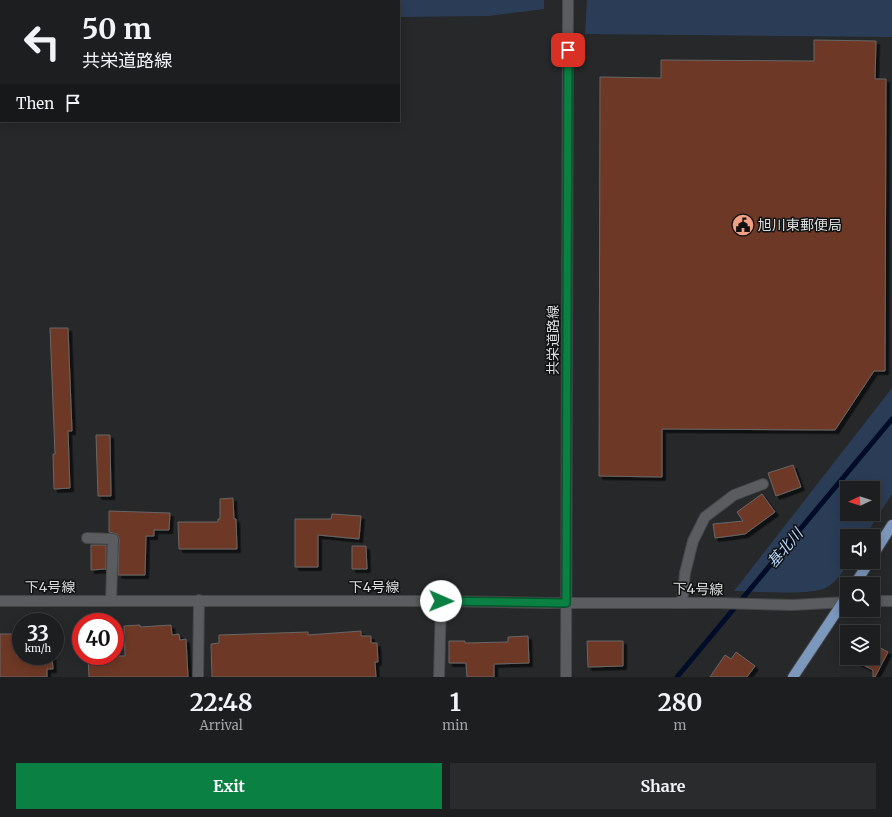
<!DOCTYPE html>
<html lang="en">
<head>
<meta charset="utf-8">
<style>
	body { margin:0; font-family:Merriweather,"Noto Sans JP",serif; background:#292b2d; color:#f1f3f6; height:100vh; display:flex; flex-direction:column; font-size:15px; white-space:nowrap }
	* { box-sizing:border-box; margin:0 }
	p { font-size:13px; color:#a0a2a5 }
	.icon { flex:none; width:22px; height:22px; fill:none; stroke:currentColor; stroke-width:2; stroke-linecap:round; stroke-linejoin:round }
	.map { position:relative; height:677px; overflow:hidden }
	.sheet { display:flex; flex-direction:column; background:#1c1e20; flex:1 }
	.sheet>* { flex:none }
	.hud { position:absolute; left:0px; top:0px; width:400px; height:122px; box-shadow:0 2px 10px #0003,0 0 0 1px #3a3c3e; background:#1c1e20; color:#f1f3f6; overflow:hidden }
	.needle { width:26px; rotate:266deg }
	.fabs { position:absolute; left:840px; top:481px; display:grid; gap:8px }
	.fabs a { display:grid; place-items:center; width:40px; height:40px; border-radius:0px; background:#1c1e20; box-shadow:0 2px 10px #0003,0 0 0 1px #3a3c3e; font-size:20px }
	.speed { position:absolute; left:12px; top:613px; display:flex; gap:8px; font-size:20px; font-weight:700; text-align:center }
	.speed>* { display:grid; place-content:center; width:52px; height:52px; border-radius:50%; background:#1c1e20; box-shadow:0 2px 10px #0003,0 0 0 1px #3a3c3e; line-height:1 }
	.speed small { font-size:10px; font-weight:400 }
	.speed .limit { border:6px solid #d22; background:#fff; color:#111 }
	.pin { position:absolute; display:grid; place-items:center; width:34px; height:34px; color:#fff; margin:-17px; border-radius:8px; box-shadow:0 2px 6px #0006 }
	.me { position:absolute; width:44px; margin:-22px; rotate:91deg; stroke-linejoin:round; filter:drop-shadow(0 0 3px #0008) }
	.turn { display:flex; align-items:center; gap:14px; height:84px; padding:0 16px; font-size:18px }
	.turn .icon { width:52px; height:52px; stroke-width:2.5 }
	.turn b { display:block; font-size:28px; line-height:34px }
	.then { display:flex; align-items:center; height:38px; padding:0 16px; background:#0003; gap:8px; font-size:15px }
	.eta { display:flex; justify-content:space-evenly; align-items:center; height:68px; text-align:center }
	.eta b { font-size:24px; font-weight:700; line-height:28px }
	.primary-button { display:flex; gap:8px; margin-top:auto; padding:8px 16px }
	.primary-button a { flex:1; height:46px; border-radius:0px; background:#0b8043; color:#fff; font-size:16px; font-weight:700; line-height:46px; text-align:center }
	.primary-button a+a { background:#292b2d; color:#f1f3f6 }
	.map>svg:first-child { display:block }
</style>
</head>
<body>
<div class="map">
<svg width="892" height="677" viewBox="0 0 892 677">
	<defs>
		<filter id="shadow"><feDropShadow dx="3.5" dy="3.5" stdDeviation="0" flood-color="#0009"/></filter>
	</defs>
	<rect width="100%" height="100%" fill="#26282a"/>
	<g fill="#2b3d56" fill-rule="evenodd">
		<path d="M0,0H544V9L488,16L399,17V1H1L0,19Z"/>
		<path d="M587,0H892V37L585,34Z"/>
		<path d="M892,388V494L865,536H847V562H849C843,571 838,580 829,586C815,597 753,591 734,591ZM847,488H873V514H847Z"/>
	</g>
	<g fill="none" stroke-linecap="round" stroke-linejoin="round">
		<path stroke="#000c28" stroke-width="5" d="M677,677L892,419"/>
	</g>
	<g fill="#6d3928" stroke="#6a6665" filter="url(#shadow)">
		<path d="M814,40L876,41L875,79H886L885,371H874L835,430L662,429V477L599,476L600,77L661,78V60L814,61Z"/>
		<path d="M50,328H68L72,431H68L70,488L54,489L53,454H55Z"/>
		<path d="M96,435H110L111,496H98Z"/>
		<path d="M793,465L801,487L776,496L768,473Z"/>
		<path d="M762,494L775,512L745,534L715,538L713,524L743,521L737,512Z"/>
		<path d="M233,498L234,519H236L237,549H179L178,522H218V519H220V499Z"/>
		<path d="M109,511L170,513L169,530H154V536H146L145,575H118L119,539L117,534L109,532Z"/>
		<path d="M332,514L361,516L359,539L318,535V567H295V519H331Z"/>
		<path d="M91,545H106V569L91,570Z"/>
		<path d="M352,546H366L367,569H352Z"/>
		<path d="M140,625V627L171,625L172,635L179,634L180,640L186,639L188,677H89L88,656H125L124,626Z"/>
		<path d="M361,631V636H371V643H377L378,662H375L376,677H212L211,644L219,643V635L308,632V635Z"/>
		<path d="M0,634H16L17,656H52L53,669H47V677H0Z"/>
		<path d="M528,636L529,663L494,664V677H467L466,663H449V641H465V643L508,642V637Z"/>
		<path d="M587,641H623V666L588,667Z"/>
		<path d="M873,644L888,652L875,677H873V670L849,658H873Z"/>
		<path d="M736,652L755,666L747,677H710L725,655L731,659Z"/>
	</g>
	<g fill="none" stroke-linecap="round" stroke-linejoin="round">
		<g stroke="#444648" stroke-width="12">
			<g id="minor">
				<path d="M87,538L113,539L111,601"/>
				<path d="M0,601H441L547,603H717L793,605L847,602"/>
				<path d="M873,601H892"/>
				<path d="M682,603L685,573L693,541L705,517L734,495L763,484"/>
				<path d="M198,677L199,600"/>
				<path d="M439,677L441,601"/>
				<path d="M566,677L568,0"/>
			</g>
		</g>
		<g stroke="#444648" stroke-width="12">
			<g id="major">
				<path d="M873,555L892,525"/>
				<path d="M855,584L869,562"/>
				<path d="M793,677L847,596"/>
			</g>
		</g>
		<use href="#minor" stroke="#5a5c5f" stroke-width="10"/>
		<use href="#major" stroke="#7d98bd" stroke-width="10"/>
	</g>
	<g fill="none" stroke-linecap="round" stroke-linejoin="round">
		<g stroke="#07532c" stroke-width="10">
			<path id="route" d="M441,601L566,603L568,50"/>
		</g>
		<use href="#route" stroke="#0b8043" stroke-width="7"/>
	</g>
	<defs>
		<g id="civic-disc" transform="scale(1.15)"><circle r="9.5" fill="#f39f84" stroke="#101112"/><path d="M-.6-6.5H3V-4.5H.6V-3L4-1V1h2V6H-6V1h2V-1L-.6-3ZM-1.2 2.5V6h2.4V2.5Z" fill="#111"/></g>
	</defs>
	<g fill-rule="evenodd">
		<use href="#civic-disc" x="743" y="225"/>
	</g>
	<g text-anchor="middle" stroke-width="3" stroke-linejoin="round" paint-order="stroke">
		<g font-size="14" fill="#dbdcdd" stroke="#101112" text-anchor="start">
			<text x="758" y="230">旭川東郵便局</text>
		</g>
		<g font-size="14" fill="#dbdcdd" stroke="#101112">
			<text transform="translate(553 340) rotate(-90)" y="5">共栄道路線</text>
			<text x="50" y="592">下4号線</text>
			<text x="374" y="592">下4号線</text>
			<text transform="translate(698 589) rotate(1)" y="5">下4号線</text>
		</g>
		<g font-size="15" font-style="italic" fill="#b5d4fc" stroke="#101112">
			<text transform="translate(785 548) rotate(-50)" y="5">基北川</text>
		</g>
	</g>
</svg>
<div class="fabs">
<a><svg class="needle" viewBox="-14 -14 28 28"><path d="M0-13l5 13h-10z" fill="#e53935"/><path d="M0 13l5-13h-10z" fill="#a0a2a5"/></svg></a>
<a><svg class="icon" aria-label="sound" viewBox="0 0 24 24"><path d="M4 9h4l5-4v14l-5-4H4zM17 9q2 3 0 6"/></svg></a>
<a><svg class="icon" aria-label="search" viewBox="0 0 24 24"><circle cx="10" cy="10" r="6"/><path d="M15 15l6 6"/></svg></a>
<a><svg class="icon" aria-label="layers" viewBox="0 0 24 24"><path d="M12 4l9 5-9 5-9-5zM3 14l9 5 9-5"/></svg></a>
</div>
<div class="speed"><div>33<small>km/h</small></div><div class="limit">40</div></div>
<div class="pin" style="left:568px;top:50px;background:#d93025"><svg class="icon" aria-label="arrive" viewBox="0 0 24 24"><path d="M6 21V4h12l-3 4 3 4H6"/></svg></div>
<svg class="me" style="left:441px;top:601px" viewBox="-20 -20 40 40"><circle r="19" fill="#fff"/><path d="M0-13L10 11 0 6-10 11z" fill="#0b8043"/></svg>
<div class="hud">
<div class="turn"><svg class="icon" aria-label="left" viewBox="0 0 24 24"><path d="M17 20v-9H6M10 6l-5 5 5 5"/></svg><div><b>50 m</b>共栄道路線</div></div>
<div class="then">Then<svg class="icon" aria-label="arrive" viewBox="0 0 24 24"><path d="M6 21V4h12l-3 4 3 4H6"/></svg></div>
</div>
</div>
<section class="sheet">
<div class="eta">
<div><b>22:48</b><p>Arrival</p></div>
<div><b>1</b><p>min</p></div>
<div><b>280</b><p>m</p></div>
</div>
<div class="primary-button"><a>Exit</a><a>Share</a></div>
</section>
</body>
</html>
